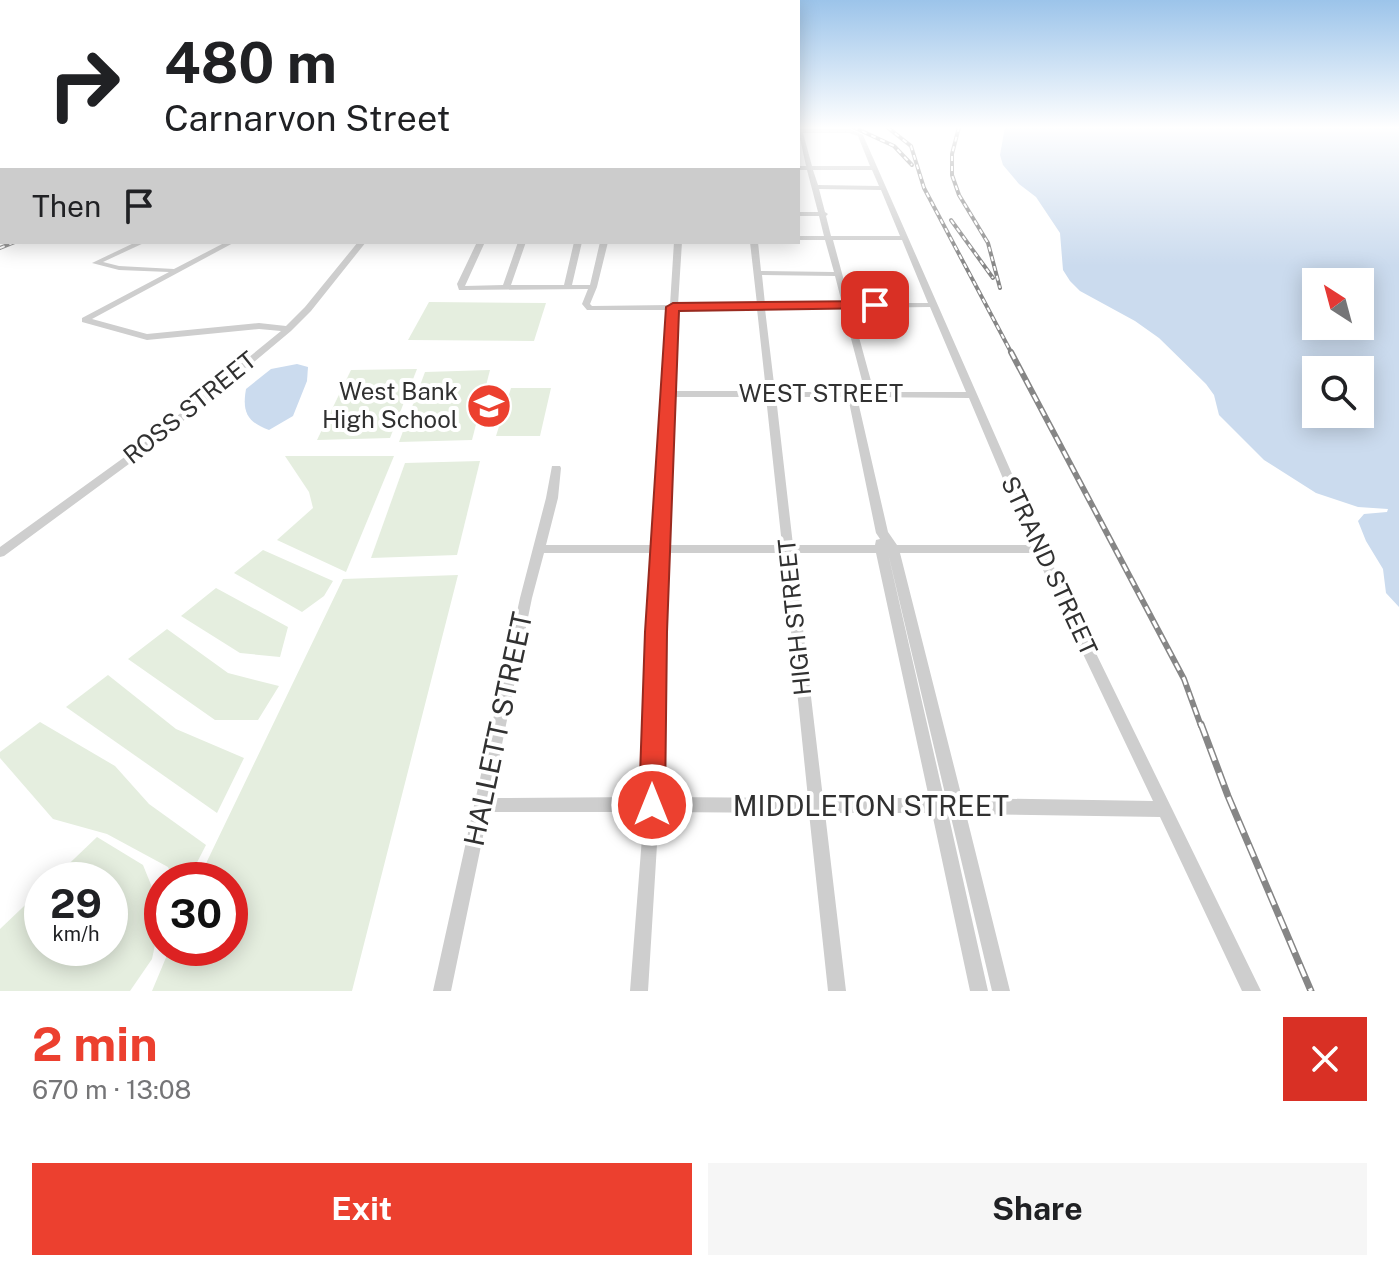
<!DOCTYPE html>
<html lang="en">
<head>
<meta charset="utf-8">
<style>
	body { margin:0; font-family:"Public Sans",sans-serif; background:#f6f6f6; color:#202124; height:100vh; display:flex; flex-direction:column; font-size:30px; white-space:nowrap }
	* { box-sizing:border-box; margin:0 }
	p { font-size:26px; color:#757577 }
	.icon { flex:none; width:44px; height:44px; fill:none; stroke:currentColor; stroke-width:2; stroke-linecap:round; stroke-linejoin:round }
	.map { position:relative; height:991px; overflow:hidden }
	.panel { display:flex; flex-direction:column; background:#fff; flex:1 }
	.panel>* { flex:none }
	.guide { position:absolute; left:0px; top:0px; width:800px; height:244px; box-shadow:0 4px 20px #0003; background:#fff; color:#202124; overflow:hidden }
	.needle { width:52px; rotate:324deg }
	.buttons { position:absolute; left:1302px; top:268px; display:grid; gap:16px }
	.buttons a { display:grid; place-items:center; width:72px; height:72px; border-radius:0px; background:#fff; box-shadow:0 4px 20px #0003; font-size:40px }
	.speed { position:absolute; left:24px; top:862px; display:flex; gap:16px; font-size:40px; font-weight:700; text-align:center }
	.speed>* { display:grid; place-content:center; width:104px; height:104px; border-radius:50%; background:#fff; box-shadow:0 4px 20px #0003; line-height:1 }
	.speed small { font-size:20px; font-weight:400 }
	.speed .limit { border:12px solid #d22; background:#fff; color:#111 }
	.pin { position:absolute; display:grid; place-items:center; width:68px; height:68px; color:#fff; margin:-34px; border-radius:16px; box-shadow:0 4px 12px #0006 }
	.me { position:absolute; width:88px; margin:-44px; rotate:0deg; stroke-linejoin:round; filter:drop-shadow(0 0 6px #0008) }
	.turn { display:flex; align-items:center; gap:28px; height:168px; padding:0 32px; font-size:36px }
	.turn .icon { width:104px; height:104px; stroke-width:2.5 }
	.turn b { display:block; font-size:56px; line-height:68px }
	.then { display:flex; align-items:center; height:76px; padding:0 32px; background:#0003; gap:16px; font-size:30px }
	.round { display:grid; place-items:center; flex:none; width:84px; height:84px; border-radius:0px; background:#f6f6f6 }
	.head { display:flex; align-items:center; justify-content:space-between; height:136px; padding:0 32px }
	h1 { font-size:48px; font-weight:700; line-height:60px; color:#ec402f }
	.cta { display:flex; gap:16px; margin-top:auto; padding:16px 32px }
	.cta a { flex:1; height:92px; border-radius:0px; background:#ec402f; color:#fff; font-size:32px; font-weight:700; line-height:92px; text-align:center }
	.cta a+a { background:#f6f6f6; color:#202124 }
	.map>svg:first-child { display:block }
</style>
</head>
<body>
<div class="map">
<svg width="1399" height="991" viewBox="0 0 1399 991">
	<rect width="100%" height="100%" fill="#fff"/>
	<g fill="#e5eedf">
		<path d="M429,302L546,303L534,341L408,340Z"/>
		<path d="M417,369L390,438L317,440L351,370Z"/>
		<path d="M490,370L472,440L399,442L425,372Z"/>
		<path d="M511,388H551L540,436H496Z"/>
		<path d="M285,456H394L346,572L277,540L313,508L309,492Z"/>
		<path d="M480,461L457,555L371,558L405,463Z"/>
		<path d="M263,550L333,581L324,596L302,612L234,573Z"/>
		<path d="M458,575L352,991H152L170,948H230V880H198L343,579Z"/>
		<path d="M216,588L288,627L280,657L240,653L181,616Z"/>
		<path d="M167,629L228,673L279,686L258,720H215L128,659Z"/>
		<path d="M108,675L176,729L244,758L217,813L66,707Z"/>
		<path d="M40,722L115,766L149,804L206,845L188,880H174L168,867L107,834L53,819L0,758V752Z"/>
		<path d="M97,837L143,865L162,912L152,959L130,991H0V929L42,889V948H110V880H52Z"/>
	</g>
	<g fill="#cbdbee" fill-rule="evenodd">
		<path d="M1005,127H1399V607L1386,593L1383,569L1366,541L1358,521L1364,514L1387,512L1388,509L1358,507L1316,493L1264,460L1219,415L1214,395L1206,384L1159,338L1135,321L1080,291L1070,281L1063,270L1060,233L1036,197L1019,184L1003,165L1000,155ZM1316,282H1360V326H1316ZM1360,370V414H1316V370Z"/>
		<path d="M297,364L308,367L307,381L293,416L269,430C247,422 242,412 246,389L271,369Z"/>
	</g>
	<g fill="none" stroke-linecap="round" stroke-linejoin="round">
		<g fill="#cecece" fill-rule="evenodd">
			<path d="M798,129H850L863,135L1045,549L1261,991H1242L1160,817L966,814L1010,991H992L950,813H948L988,991H970L932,813H825L846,991H828L809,813L659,812L648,991H630L644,812H488L451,991H433L520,598L546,498L552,466H560L561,468L558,498L546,545H653L670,310H587L582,304L588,289L462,290H459L457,284L477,242H485L465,286L503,285L518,242H526L511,285H564L574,242H582L572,285H590L600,242H608L597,287L590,304L592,306L670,305L674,242H682L678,305L757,304L750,242H758L761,271L834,272L825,240H798V236H824L819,216H798V212H818L807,170H798V166H806ZM803,133H849L858,136L870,166H812ZM813,170H872L879,186L818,185ZM819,189L881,190L900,236H831L826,216L828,214L825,212ZM833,240H902L928,303H850ZM762,275L835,276L842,303L765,304ZM930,307L966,392H874L851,308ZM843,308L865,392H775L765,309ZM757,309L766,391H673L678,310ZM673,397H766L782,545H665ZM776,397H848L876,533L880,539L876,540L875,545H793ZM857,397L969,398L1031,545H897L888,532ZM544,553H653L644,797L491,798L532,598ZM665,553H783L808,798L660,797ZM794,553H876L929,798H823ZM888,553L946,798H944ZM900,553H1035L1153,801L962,798Z"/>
			<rect x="0" y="139" width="2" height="4"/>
			<rect x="0" y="192" width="2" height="4"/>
			<path d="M0,239H2V242L5,243H0Z"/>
			<path d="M136,242H146L103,262L119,266L174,269L226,242H235L92,319L147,334L259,323L286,326L305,307L358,242H366L311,311L291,331L152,447L4,556L0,557V547L144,443L281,331L259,329L147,340L82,322V318L169,272L119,270L92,263Z"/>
		</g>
		<g stroke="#868686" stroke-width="4">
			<g id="rail-far2">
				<path d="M853,127L894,146L912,165"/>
				<path d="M887,127L911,146L924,188L1012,354"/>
				<path d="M959,127L952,154V175L959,195L988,243L1000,288"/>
				<path d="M951,220L993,278"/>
				<path d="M0,248L15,242"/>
			</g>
		</g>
		<g stroke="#868686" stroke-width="6">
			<path id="rail-far1" d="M1011,352L1184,679L1201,726"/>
		</g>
		<g stroke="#868686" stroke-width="7">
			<path id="rail" d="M1201,724L1228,796L1311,991"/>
		</g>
		<use href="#rail-far2" stroke="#fff" stroke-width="2" stroke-dasharray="5" stroke-linecap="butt"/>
		<use href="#rail-far1" stroke="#fff" stroke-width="3" stroke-dasharray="8" stroke-linecap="butt"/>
		<use href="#rail" stroke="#fff" stroke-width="4" stroke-dasharray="13" stroke-linecap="butt"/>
	</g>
	<linearGradient id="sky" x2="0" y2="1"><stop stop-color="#9cc4ea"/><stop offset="0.48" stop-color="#fff"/><stop offset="1" stop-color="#fff" stop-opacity="0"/></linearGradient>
	<rect width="1399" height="266" fill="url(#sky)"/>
	<path fill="#ec402f" stroke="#992a1f" stroke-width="2" d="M875,301L882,305L880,308L679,311L667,632L665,805L661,814L652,817L643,814L639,805L645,632L666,307L673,303Z"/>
	<defs>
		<g id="school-disc" transform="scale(2.3)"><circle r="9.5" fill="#ec402f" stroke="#fff"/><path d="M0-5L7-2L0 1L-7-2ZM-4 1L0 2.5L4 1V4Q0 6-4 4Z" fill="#fff"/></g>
	</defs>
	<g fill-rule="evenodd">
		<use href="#school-disc" x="489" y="406"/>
	</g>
	<g text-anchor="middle" stroke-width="8" stroke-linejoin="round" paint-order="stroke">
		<g font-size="24" fill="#313131" stroke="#fff" text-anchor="end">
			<text x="458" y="400">West Bank<tspan x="458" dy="28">High School</tspan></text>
		</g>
		<g font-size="24" fill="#313131" stroke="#fff">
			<text x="821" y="402">WEST STREET</text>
			<text transform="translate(190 408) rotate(-39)" y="8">ROSS STREET</text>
			<text transform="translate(1049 566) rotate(65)" y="8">STRAND STREET</text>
			<text transform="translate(795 617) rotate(-96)" y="8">HIGH STREET</text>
		</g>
		<g font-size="28" fill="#313131" stroke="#fff">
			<text transform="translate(498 729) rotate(-78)" y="10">HALLETT STREET</text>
			<text x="871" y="816">MIDDLETON STREET</text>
		</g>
	</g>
</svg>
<div class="buttons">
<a><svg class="needle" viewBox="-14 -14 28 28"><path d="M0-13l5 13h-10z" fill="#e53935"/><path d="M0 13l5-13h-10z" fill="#757577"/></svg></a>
<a><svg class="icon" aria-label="search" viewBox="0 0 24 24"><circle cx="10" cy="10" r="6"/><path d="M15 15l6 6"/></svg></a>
</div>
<div class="speed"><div>29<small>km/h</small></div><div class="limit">30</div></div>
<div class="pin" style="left:875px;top:305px;background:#d93025"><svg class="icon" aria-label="arrive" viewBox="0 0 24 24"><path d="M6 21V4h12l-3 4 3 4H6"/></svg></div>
<svg class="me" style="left:652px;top:805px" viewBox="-20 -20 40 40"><circle r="17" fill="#ec402f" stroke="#fff" stroke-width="3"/><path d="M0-11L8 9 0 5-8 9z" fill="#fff"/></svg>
<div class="guide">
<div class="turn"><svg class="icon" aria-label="right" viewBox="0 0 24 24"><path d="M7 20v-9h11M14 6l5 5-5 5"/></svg><div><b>480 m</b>Carnarvon Street</div></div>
<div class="then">Then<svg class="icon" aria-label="arrive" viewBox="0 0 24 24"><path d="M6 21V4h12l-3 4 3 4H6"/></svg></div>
</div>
</div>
<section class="panel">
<div class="head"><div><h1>2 min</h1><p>670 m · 13:08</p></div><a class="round" style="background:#d93025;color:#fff"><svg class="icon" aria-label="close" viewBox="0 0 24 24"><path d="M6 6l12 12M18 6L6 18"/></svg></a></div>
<div class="cta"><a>Exit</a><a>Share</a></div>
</section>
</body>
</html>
